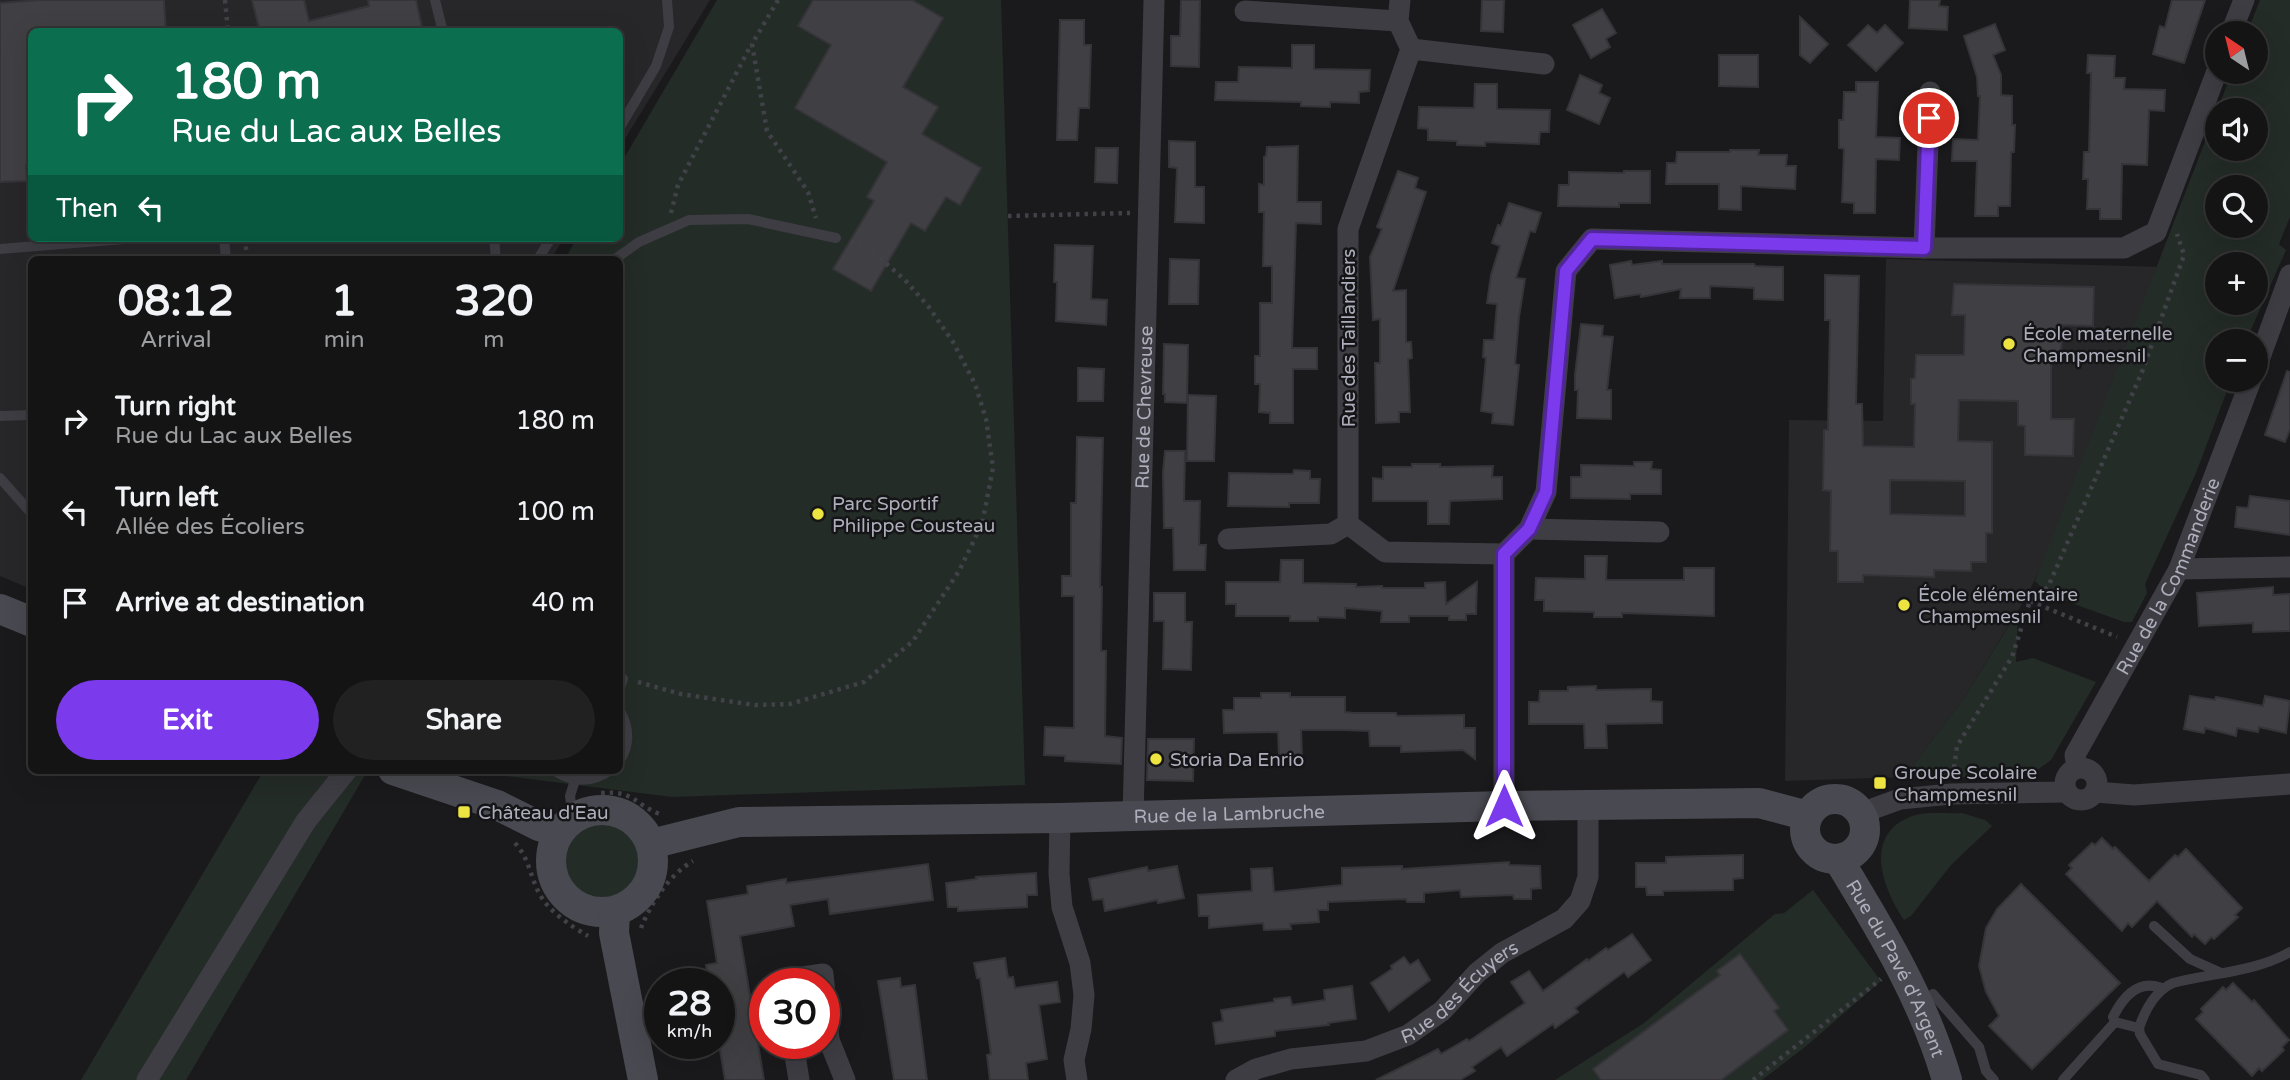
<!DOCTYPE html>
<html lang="en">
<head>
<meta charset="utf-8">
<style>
	body { margin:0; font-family:"Varela Round",sans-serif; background:#212122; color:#f1f3f6; height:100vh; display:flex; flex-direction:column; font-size:26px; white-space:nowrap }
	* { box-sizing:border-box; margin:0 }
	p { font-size:23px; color:#9d9ea0 }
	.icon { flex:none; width:38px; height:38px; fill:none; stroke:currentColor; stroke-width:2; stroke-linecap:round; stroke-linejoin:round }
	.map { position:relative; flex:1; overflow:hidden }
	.sheet { position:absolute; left:28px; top:256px; width:595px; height:518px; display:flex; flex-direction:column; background:#141415; border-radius:10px; box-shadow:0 7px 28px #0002,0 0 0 2px #333334 }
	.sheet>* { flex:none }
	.hud { position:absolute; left:28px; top:28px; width:595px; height:214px; border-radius:10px; box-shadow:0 7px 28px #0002,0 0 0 2px #333334; background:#0b6e4f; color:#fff; overflow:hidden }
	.needle { width:46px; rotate:325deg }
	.buttons { position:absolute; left:2205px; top:21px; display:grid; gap:14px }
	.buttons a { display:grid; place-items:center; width:63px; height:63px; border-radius:50%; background:#141415; box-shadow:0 7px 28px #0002,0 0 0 2px #333334; font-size:35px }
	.speed { position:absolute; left:644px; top:968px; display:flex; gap:14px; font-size:35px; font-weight:700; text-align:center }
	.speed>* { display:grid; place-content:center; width:91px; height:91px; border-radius:50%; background:#141415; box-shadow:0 7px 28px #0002,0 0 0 2px #333334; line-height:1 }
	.speed small { font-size:18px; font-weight:400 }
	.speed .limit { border:10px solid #d22; background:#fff; color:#111 }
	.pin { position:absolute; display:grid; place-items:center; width:60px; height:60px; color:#fff; margin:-30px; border:4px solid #fff; border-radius:50%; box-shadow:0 2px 7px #0007 }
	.me { position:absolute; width:77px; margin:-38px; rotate:0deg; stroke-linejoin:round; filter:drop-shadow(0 0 5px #0008) }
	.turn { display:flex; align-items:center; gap:24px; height:147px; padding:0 28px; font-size:32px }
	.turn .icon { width:91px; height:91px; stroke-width:2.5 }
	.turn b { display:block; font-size:49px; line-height:60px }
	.then { display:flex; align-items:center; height:66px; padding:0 28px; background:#0003; gap:14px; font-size:26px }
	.eta { display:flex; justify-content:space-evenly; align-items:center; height:119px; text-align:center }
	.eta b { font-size:42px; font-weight:700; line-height:49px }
	.action { display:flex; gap:14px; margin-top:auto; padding:14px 28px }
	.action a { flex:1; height:80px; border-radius:42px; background:#7c3aed; color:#fff; font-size:28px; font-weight:700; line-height:80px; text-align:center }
	.action a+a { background:#212122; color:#f1f3f6 }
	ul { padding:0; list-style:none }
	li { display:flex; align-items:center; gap:21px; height:91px; padding:0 28px }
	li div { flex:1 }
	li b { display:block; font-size:26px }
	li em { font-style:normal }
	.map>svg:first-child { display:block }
</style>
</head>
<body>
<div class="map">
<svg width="2290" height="1080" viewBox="0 0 2290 1080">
	<rect width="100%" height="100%" fill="#1a1a1c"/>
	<g fill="#272629">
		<path d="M0,0H710L620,147V32H32V238H564L551,259H32L31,589L0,576Z"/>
		<path d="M1886,259L2162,267L2071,508L2025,599L1964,698L1904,777L1785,781L1789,420L1883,421Z"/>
	</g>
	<g fill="#242c27" fill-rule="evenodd">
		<path d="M717,0H1001L1025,785L672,797L507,776L490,770H620V259H565L577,238H620V165Z"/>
		<path d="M2260,0H2290V217L2279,244L2286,250L2246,341H2217V380H2231L2196,473L2145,584L2147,593L2132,622H2124L2049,595L2035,581L2232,72H2256V33H2247ZM2256,110V149H2217V110ZM2217,187H2256V226H2217ZM2256,264V303H2217V264Z"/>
		<path d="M2018,611L2016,662L2033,658L2096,682L2051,760L2033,773L2021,777H1904L1964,698Z"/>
		<path d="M264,770H368L186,1080H81Z"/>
		<path d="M1962,813L1985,820L1992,826L1951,865L1911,916L1904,920C1883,888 1862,835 1912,816C1927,811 1946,814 1962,813Z"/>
		<circle cx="600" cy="862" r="39"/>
		<path d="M1813,890L1881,981L1805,1047L1762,1080H1555L1644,1023L1775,914L1784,913Z"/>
	</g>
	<g fill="#403f43" stroke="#353438" stroke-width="2" fill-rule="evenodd">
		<path d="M40,0H164L166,32H32V165H26L27,181L0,182V3Z"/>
		<path d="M252,0H304L309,21L369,6L368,0H416L423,32H260Z"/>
		<path d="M813,0H912L943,18L903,87L938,107L922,134L981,168L960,205L946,197L925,231L911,223L871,291L833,269L874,201L867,197L887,162L795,108L831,45L798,26Z"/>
		<path d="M1181,0H1200L1199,67L1171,66V36H1180Z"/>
		<path d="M1482,0H1504L1503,32L1481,31Z"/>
		<path d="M1910,0H1940L1939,6L1948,7L1947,30L1909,28Z"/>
		<path d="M2172,0H2205L2184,63L2153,54L2160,26L2165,28Z"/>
		<path d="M1602,9L1616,33L1606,39L1610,47L1591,58L1573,25Z"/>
		<path d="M1800,17L1828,44L1810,63L1800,55Z"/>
		<path d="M1060,20H1084V45H1091L1089,108H1079L1077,140H1057Z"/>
		<path d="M1995,24L2005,50L1993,55L2001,75V95L2012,96V125H2015L2014,152H2011L2010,206H1998V216H1975L1977,161H1952L1953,139L1978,140L1980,96H1978L1977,77L1964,36Z"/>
		<path d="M1868,25L1877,33L1885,25L1903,43L1876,71L1848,45Z"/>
		<path d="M1292,45H1314V69L1370,70L1369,91L1359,92V103L1330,102V107L1301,106V102L1215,100L1216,82H1238L1239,67L1292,68Z"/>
		<path d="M1719,55H1758V87L1719,86Z"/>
		<path d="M2088,55L2115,56L2114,78H2125L2124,89L2165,90L2164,111L2149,110L2147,165L2122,164L2121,219H2100V209H2087L2088,179H2083L2084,152H2089L2091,73H2087Z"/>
		<path d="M1580,75L1602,85L1599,93L1610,98L1599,124L1567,110Z"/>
		<path d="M1856,82H1878L1876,137L1900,138L1899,160L1876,159L1875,213H1854V203L1842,202L1844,149L1839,148V120H1843L1844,92H1856Z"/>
		<path d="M1475,84H1497V109L1550,110L1549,132H1540L1539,144L1485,142V146L1457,145V141L1428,140V129L1418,128L1419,107L1474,108Z"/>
		<path d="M1169,141L1195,142V187H1204V223L1175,222L1177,168L1169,167Z"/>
		<path d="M1298,146L1297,202H1321V224L1296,223L1292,348H1317V369H1293V423H1270V413L1259,412L1260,384H1255V356H1260V303H1272V266H1263L1264,212H1259V184L1264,185V157L1266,156L1267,147Z"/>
		<path d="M1096,148H1118L1117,183L1095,182Z"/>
		<path d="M1730,150H1759L1758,155H1787L1786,166H1796L1795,189L1741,186V210L1719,209V184H1666L1667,163H1676L1677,152H1730Z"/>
		<path d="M1398,171L1418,178L1415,188L1426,192L1393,291L1406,290V342H1411L1412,358L1408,359L1410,412H1399V422L1376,423L1375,363H1380V319L1373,320L1370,257L1382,229L1377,227Z"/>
		<path d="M1624,171H1650V203H1619V207L1558,206L1559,185H1569V172L1624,173Z"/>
		<path d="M1509,203L1541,213L1535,232L1530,231L1516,278L1525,279L1519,317L1515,364L1519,365L1513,425L1492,423L1493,413L1481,411L1486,358L1483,357L1484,340H1494L1497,304L1487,303L1491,275L1500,246L1492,243L1498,225L1501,226Z"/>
		<path d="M1055,245L1093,246L1091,299L1107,300L1106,325L1056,321L1057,282H1054Z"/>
		<path d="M1170,259L1199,260L1198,304H1169Z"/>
		<path d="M1631,261L1632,265L1662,261V264H1754L1755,266L1783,267V300L1754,299V288L1710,286V298H1680L1681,289L1641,297L1640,294L1615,298L1610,265Z"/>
		<path d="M1825,275L1859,276L1856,404H1862L1863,446L1914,447L1915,404H1911V379L1915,378L1916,355H1964L1965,315H1952L1954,284L2094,287L2093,326L2062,325L2061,361H2051V419H2074L2073,456L2025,455V426L2018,425V401L1959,400L1958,441L1992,442V533H1986V562H1971V571L1934,570V577L1863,575V582H1838V551H1830L1831,491L1823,490L1824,430H1828L1830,320H1825ZM1890,480L1965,481V516L1890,514Z"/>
		<path d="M1581,324L1603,326L1602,336L1613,337L1607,390H1611V419L1577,418L1578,390H1575V375Z"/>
		<path d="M1164,344L1188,345L1187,403L1165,402V394H1163Z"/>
		<path d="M1078,368L1104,369L1103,401H1078Z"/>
		<path d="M2287,371L2290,372V429L2285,442L2265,435Z"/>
		<path d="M1188,395L1216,396L1214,461H1187Z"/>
		<path d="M1077,437L1103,438L1100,587H1102L1101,651H1106L1105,736L1122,738L1121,764L1065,761V756L1044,755L1045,727L1074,728V596H1062V576H1071V503H1076Z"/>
		<path d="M1165,451H1185L1184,501H1200L1199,545H1206L1205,570H1174L1173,528H1164L1163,472Z"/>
		<path d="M1634,462H1652L1651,469L1661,470V494H1630V499L1571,498V477H1581V465L1634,466Z"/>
		<path d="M1412,464H1440V467L1493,466L1492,477H1502V499L1450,501L1449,524H1428V501H1373V478L1383,479V467H1412Z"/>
		<path d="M1294,470L1310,471V479H1320L1319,503H1289V507L1228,506L1229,473L1293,474Z"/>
		<path d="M2250,496L2290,501V535L2235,527L2237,507L2248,508Z"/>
		<path d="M1585,556H1607L1606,580H1684V568H1714V616L1622,613V617H1594V612L1544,611V600H1535L1536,578L1585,579Z"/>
		<path d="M1281,560H1303V583L1356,584V587L1382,586V588H1425V583L1445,582L1446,604L1477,582L1476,614H1466V620H1449V616H1409V622H1381L1382,611L1345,608V618L1318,617V621H1290V616H1236V604H1226V582H1280Z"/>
		<path d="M2273,587V595L2290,594V631L2253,632V623L2199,626L2197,593Z"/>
		<path d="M1154,593H1185V622H1192L1191,670L1163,669L1164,621H1154Z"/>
		<path d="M1596,686V690L1651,689V701L1662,702V723L1606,724L1607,748H1585L1584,724H1529V702H1539L1540,691H1568V687Z"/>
		<path d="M1261,693H1290V697H1345V712L1354,713H1396L1397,716L1464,715V728H1475V759L1463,750L1401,752V746H1370L1369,731L1344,730H1301L1302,755L1279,756L1278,732L1224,733L1223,710H1234V698H1261Z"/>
		<path d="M2190,696L2215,700L2216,697L2263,706L2265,696L2290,701L2286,733L2259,727L2258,732L2237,728L2236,736L2205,728L2204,733L2184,729Z"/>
		<path d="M1148,739H1194L1193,781L1147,780Z"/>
		<path d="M2102,838L2113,849L2115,847L2149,881L2175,855L2178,857L2186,849L2242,908L2235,915L2238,917L2214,939L2211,937L2205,944L2194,934L2192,937L2157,901L2132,927L2128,923L2122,931L2066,874L2072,868L2069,865L2092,843L2095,845Z"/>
		<path d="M1743,855V878L1733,879V890L1663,891V895H1647L1646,887H1636V863H1666V857Z"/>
		<path d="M1509,862V865L1540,866L1541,888L1531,889V899H1514L1513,895L1461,897L1460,890L1424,893V902H1407L1406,899L1328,902V910H1318L1319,922L1290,924L1291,929L1264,930L1263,923L1209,928V916H1199L1198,895L1252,891L1251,869L1272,868L1274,892L1342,885V868L1402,866V869Z"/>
		<path d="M928,864L933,900L830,914L828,899L790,905L794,926L740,936L764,1080H725L719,1044V984H709L706,965L717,963L707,901L748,894L747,886L786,879V883Z"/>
		<path d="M1177,866L1184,898L1158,903L1157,900L1105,911L1103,899L1093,900L1089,879L1147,867L1148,871Z"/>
		<path d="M1036,873L1037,895H1027V907L958,911V907H948L946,883L977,879L976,877Z"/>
		<path d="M2021,884L2120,983L2032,1069L1989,1026L1999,1016L1986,992L1979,966L1986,928L1997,909Z"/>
		<path d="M1632,934L1651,960L1628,977L1624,972L1575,1008L1578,1012L1555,1028L1553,1024L1507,1056L1501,1047L1472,1067L1475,1071L1460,1080H1376L1438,1049L1441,1054L1467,1039L1469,1041L1525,1003L1511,982L1529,971L1543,991L1587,959L1588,961L1606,948L1608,950Z"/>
		<path d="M1740,954L1779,1008L1774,1011L1788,1030L1721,1080H1601L1593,1069L1720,975L1717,971Z"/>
		<path d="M1404,957L1410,965L1418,960L1430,980L1389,1011L1371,983L1392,969L1391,966Z"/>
		<path d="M1005,958L1008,978L1013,977L1015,988L1057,982L1060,1002L1039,1005L1047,1059L1026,1063L1028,1080H990L987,1055L991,1054L980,978H977L974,963Z"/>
		<path d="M900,978L901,987L915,985L927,1080H894L878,981Z"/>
		<path d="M2233,983L2252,1002L2254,1000L2289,1040L2282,1047L2284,1050L2262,1071L2259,1068L2252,1076L2196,1019L2203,1012L2201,1009L2223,987L2226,990Z"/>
		<path d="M1352,986L1356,1019L1328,1023L1329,1025L1275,1031V1036L1216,1044L1213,1023L1223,1021L1221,1010L1274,1002V999L1290,997L1292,1005L1325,1000L1324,990Z"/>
	</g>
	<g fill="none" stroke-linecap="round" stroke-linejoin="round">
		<g stroke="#414148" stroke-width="4.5" stroke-dasharray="3.5 5" stroke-linecap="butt">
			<path d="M225,0L228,32"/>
			<path d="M778,0L752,44L767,131L808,192L816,218"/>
			<path d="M671,213L678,185L751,45"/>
			<path d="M1008,216L1130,213"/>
			<path d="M245,238L247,259"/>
			<path d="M851,241L866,247"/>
			<path d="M2030,601L2117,637"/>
			<path d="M638,682L681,694L755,705L790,704L864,682L913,641L959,571L982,524L993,468L986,419L975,384L953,342L928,306L905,280L873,252"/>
			<path d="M1953,776L1957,746L2012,657L2030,601L2048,587L2142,372L2184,255L2177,234"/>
			<path d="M601,793C634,790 635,805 660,814"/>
			<path d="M515,843C529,858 530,876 539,893C548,911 571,926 588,936"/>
			<path d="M641,928C651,903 669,875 693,861"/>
			<path d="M1753,1080L1881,979"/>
		</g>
		<g stroke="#3e3d43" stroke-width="10">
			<path d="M435,0L443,32"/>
			<path d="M620,127L656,66L669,27L667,0"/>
			<path d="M224,238L226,259"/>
			<path d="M494,238L496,259"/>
			<path d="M0,249L137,238"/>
			<path d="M538,259L551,238"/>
			<path d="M615,259L639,242L689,220L748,219L836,238"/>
			<path d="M0,416L32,415"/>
			<path d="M0,478L32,514"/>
			<path d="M620,677L623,679L620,687"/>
			<path d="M620,711C629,727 630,744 620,760"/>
			<path d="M554,770C571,783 593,783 610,770"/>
			<path d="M573,819L570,796L575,780"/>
			<path d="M2154,926L2190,959L2219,972"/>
			<path d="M1933,994L1979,1047L1986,1071L1994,1080"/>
			<path d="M2139,1028L2115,1022L2113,1017C2123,997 2138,979 2162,988"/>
			<path d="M2063,1080L2115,1022"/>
			<path d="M2205,1080L2201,1075L2158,1064L2140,1034L2139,1028C2145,1010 2155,991 2173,983C2212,973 2255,972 2290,952"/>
		</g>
		<g stroke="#3e3d43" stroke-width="21">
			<path d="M1400,0L1398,21L1411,49L1348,229V524L1385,552L1504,554"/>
			<path d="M1245,11L1398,21"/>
			<path d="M2231,33L2244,0"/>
			<path d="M1411,49L1544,64"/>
			<path d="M1924,248L1930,92"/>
			<path d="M2256,368L2290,275"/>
			<path d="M1529,529L1659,532"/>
			<path d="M1228,539L1331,534L1348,524"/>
			<path d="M2179,569L2290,567"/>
			<circle cx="2081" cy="784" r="16"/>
			<path id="s1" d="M2077,768L2075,755L2179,569L2251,380"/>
			<path d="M2095,792L2134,795L2290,784"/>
			<path d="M1504,806V554L1529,529L1546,492L1566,271L1592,239L1924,248H2124L2156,232L2217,71"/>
			<path d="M1863,816L1875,808L1900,799L1951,794L2067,792"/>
			<path id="s2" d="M1133,817L1154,0"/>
			<path d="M1060,818L1059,874L1062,907L1080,963L1084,995L1081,1029L1074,1060L1077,1080"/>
			<path d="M784,984L783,980L823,974L824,984"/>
			<path d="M824,985L829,1040L845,1080"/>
			<path d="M793,1043L799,1080"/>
			<path d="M147,1080L306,821L347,770"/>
			<path id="s3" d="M1236,1080L1256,1069L1291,1059L1366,1051L1408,1035L1442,1011L1477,973L1502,953L1564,919L1580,901L1588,877V807"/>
		</g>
		<g stroke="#494951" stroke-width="30">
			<path d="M0,609L32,622"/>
			<path d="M393,770L497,805L539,826L560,832"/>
			<circle cx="1835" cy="829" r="30"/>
			<circle cx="602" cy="861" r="51"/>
			<path id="s4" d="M651,844L739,822L1060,818L1504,806L1759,803L1808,816"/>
			<path id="s5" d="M1838,859C1881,930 1924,1000 1947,1080"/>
			<path d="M615,911L614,933L643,1080"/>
		</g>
	</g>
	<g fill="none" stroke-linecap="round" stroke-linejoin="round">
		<g stroke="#51269a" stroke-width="18">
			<path id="route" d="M1504,806V554L1529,529L1546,492L1566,271L1592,239L1924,248L1929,118"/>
		</g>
		<use href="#route" stroke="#7c3aed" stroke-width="12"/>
	</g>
	<g fill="#ede341" stroke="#151517" stroke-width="2.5">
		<circle cx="2009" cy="344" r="7"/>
		<circle cx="818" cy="514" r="7"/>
		<circle cx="1904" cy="605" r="7"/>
		<circle cx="1156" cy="759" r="7"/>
		<rect x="1873" y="776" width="14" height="14" rx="3.5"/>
		<rect x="457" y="805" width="14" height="14" rx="3.5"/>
	</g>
	<g text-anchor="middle" stroke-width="5" stroke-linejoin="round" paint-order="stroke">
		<g font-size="19" fill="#adadbb" stroke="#151517" text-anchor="start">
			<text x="2023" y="340">École maternelle<tspan x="2023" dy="22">Champmesnil</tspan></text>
			<text x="832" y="510">Parc Sportif<tspan x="832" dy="22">Philippe Cousteau</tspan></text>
			<text x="1918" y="601">École élémentaire<tspan x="1918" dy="22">Champmesnil</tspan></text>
			<text x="1170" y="766">Storia Da Enrio</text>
			<text x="1894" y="779">Groupe Scolaire<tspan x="1894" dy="22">Champmesnil</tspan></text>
			<text x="478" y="819">Château d'Eau</text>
		</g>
		<g font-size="19" fill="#adadbb" stroke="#151517">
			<text transform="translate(1348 338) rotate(-90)" y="7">Rue des Taillandiers</text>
			<text dy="7" stroke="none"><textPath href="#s2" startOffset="410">Rue de Chevreuse</textPath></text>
			<text dy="7" stroke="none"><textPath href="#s1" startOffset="215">Rue de la Commanderie</textPath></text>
			<text dy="7" stroke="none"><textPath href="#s4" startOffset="581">Rue de la Lambruche</textPath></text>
			<text dy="7" stroke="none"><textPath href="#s5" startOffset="124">Rue du Pavé d'Argent</textPath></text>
			<text dy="7" stroke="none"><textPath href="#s3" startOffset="247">Rue des Écuyers</textPath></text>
		</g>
	</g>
</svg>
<div class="buttons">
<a><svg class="needle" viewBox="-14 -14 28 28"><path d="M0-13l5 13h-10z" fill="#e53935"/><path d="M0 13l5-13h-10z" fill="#9d9ea0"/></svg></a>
<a><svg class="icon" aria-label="sound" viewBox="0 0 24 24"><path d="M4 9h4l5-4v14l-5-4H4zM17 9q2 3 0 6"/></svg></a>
<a><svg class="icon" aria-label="search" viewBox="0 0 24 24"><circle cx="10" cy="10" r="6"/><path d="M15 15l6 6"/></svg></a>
<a>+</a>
<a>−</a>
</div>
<div class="speed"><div>28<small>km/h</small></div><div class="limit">30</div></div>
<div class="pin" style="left:1929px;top:118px;background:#d93025"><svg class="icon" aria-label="arrive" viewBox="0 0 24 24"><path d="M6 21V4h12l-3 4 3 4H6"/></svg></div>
<svg class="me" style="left:1504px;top:806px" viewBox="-20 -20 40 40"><path d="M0-17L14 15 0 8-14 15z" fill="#7c3aed" stroke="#fff" stroke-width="4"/></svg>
<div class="hud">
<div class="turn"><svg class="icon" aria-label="right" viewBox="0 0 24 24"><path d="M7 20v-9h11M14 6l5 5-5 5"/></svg><div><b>180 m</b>Rue du Lac aux Belles</div></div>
<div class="then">Then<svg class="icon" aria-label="left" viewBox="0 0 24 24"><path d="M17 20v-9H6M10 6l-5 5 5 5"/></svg></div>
</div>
<section class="sheet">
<div class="eta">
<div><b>08:12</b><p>Arrival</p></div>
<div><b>1</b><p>min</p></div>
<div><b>320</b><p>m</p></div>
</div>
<ul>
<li><svg class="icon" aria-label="right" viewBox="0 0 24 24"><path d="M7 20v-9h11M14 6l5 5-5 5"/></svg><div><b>Turn right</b><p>Rue du Lac aux Belles</p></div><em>180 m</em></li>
<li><svg class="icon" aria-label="left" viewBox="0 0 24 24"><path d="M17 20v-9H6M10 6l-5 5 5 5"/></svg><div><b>Turn left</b><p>Allée des Écoliers</p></div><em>100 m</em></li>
<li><svg class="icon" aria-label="arrive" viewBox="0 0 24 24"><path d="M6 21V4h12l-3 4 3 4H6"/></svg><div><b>Arrive at destination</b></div><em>40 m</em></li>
</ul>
<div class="action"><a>Exit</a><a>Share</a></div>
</section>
</div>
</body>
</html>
